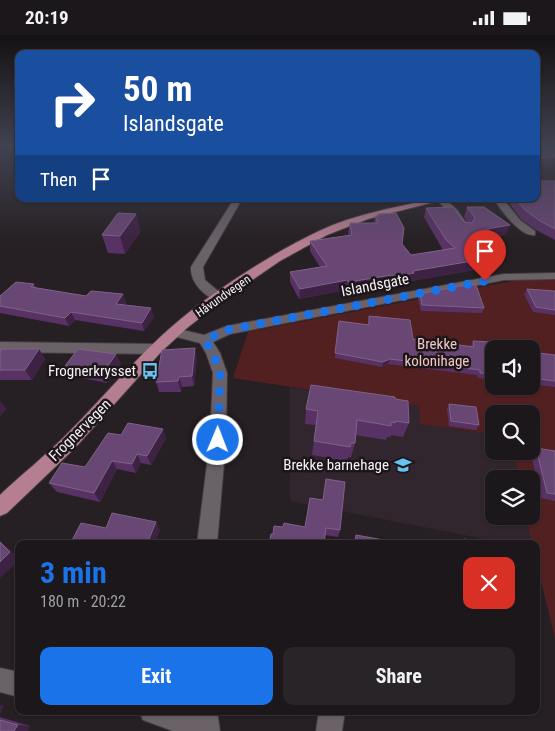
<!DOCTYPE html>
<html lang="en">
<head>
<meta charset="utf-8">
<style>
	body { margin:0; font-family:"Roboto Condensed",sans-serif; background:#292427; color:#f1f3f6; height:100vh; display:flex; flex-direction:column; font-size:19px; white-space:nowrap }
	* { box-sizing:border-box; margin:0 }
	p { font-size:16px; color:#a09fa2 }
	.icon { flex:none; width:28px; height:28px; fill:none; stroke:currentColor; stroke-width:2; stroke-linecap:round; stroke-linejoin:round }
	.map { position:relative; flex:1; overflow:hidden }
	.sheet { position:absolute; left:15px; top:505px; width:525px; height:175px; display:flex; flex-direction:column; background:#1c171a; border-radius:10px; box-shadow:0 1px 4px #0004,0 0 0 1px #3a3639 }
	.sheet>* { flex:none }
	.guide { position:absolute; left:15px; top:15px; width:525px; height:152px; border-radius:10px; box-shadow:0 1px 4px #0004,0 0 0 1px #3a3639; background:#1a4fa0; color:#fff; overflow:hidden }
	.controls { position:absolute; left:485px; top:305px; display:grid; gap:10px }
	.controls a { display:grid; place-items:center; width:55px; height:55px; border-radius:10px; background:#1c171a; box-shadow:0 1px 4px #0004,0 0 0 1px #3a3639; font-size:25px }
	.pin { position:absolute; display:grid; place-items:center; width:42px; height:42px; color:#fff; margin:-51px -21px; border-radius:50% 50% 50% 0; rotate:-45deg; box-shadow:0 0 5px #0007 }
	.pin .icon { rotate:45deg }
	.me { position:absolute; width:55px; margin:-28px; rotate:1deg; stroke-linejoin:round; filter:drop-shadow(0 0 4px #0008) }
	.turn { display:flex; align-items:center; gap:18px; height:105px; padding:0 25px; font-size:22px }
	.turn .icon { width:65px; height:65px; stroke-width:2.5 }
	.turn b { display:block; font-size:35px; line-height:42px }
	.then { display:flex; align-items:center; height:48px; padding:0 25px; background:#0003; gap:10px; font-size:19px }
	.round { display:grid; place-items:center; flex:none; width:52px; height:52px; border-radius:10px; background:#292427 }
	.overview { display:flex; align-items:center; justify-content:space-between; height:85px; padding:0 25px }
	h1 { font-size:30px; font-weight:700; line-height:38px; color:#1a73e8 }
	.button { display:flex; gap:10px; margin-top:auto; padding:10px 25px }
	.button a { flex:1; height:58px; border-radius:10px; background:#1a73e8; color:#fff; font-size:20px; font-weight:700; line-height:58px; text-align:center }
	.button a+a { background:#292427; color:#f1f3f6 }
	.status { display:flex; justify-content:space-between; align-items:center; height:35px; padding:0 25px; background:#1c171a; direction:ltr }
	.status svg { height:14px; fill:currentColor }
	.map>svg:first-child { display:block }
</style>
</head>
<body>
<div class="status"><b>20:19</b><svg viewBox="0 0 49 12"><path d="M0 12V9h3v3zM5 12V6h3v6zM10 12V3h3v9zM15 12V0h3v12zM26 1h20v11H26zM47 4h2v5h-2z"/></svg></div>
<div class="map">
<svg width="555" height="696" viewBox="0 0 555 696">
	<rect width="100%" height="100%" fill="#261f23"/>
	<path fill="#32262e" d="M290,352L419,371L420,389L494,399V416H513L519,444H494V481H526L532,509H510L290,466Z"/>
	<path fill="#532021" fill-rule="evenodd" d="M523,244H555V603L536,526V509H532L526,481H531V444H519L513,416H531V379H494V399L420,389L419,371L233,343L248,297ZM494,314H531V351H494Z"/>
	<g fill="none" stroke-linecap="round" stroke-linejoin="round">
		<g stroke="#423c40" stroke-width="2">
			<g id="minor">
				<path d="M234,164H242L203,232L205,245L225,262L219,266C204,262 190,247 191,232Z"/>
				<path d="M436,164H445L457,175L467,189L465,191H459L451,179Z"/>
				<path d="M494,164H503L520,185L535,196V200C521,203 500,174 494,164Z"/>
				<path d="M555,238V244L504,245L230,299L213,307L220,318L227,338L226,405L217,509H197L210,405L213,338L206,318L200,308L169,300L167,297L169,294L174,293L204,300L227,291L504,239Z"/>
				<path d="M0,307L156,309L161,311L163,314L161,317L156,319L0,317Z"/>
				<path d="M0,633L19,637V662L0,657Z"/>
				<path d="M139,676H217L220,696H173L143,685Z"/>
				<path d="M319,676H345L342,696H316Z"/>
			</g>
		</g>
		<g stroke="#423c40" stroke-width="2">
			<path id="major" d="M432,164H446L368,184L327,200L280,226L223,265L187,293L161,317L75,413L7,478L0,481V460C21,440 44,422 65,401C102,364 136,322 176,288C214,256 274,217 319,196C355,179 394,173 432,164Z"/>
		</g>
		<use href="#minor" fill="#6b6268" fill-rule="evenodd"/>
		<use href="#major" fill="#b57f91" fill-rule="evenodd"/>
	</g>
	<g fill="#583264">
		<path d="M555,146V205L536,195L521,184L510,169L512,164H536Z"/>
		<path d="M467,172L505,200L491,202L489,208H486L498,231L411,246V249L391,252L390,250L347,258L346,255L299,264L290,247V237L320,232L310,216V206L349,200L348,198L350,188H374L375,181H377L378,179L402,209L411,220L443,215L424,182L426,173L464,187L468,188L464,182Z"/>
		<path d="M136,179L140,197L125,219L108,218L102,200Z"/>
		<path d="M34,249L36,253L86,261L123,259L126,268L124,270L154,282L144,296L75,285L69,291L0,278V261Z"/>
		<path d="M527,254L555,256V280L533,277L524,259Z"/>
		<path d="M420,259L484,273L482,278L421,276L418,264Z"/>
		<path d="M369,281L413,304L471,311L473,306L494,314V345L478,343L477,340L388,329L382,332L335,323L339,286L368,290Z"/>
		<path d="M39,314L45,324L32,345H0V317Z"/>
		<path d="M531,317L555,320V352L531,349Z"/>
		<path d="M116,319L121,329L107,348L71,341L65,331Z"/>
		<path d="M197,323L194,351L182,352L181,357H159L156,347Z"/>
		<path d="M395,364L409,388L403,402L391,400L390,402H387L386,405L355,400V408L351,422H348L347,426L312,420L316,390L305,389L306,374Z"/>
		<path d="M449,369L479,390L476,395L449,391L447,374Z"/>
		<path d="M121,400L166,403L151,430L141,428L136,438L117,434L100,467L57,457L49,448L85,432Z"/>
		<path d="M536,413L555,416V466L541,463L531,419Z"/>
		<path d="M310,463L340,495L338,502L325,500L273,499L283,492H305Z"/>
		<path d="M356,500L406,509H353Z"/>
		<path d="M464,504L480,509H459Z"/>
		<path d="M0,682L30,691L27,696H0Z"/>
	</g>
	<g fill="#3d2243">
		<path d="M555,122V129L536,131V124Z"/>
		<path d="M136,179L140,197L125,219L120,201Z"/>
		<path d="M510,190L505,200L491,202L489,208L473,211L477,201L487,194Z"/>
		<path d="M502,221L498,231L411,246V249L391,252L394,242L413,236Z"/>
		<path d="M392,240L390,250L347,258L349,247Z"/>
		<path d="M347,245L346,255L299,264L300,254Z"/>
		<path d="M123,259L126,268L119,277L116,269Z"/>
		<path d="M151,273L154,282L144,296L142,288Z"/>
		<path d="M71,277L75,285L69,291L65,283Z"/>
		<path d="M195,313L197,323L194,351L192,341Z"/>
		<path d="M39,314L45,324L32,345L25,335Z"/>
		<path d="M116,319L121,329L107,348L103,338Z"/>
		<path d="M390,324L388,329L382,332L383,327Z"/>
		<path d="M179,342L182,352L181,357L178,346Z"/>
		<path d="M0,365L7,374L0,381Z"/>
		<path d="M163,394L166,403L151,430L147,421Z"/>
		<path d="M137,419L141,428L136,438L132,429Z"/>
		<path d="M112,426L117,434L100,467L94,458Z"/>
		<path d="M156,487L160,495L155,509H147Z"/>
		<path d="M0,505L19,523V526L0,543Z"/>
		<path d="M0,670L4,671L0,679Z"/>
		<path d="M18,690L30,691L27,696H14Z"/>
	</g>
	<g fill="#694774" stroke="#7f6288">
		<path d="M536,111H555V122L536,124Z"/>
		<path d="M536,146H555V194L540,186L525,175L515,164H536Z"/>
		<path d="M453,172L464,187L472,188L475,183L467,172H484L510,190L487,194L493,198L477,201L502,221L413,236L414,238L394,242L392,240L349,247L347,245L300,254L290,237L327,231L310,206L352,200L350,188H378L375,181H379L378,179L396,178L404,193L402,209L411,220L455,213L446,205L426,173Z"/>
		<path d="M118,178L136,179L120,201L102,200Z"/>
		<path d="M16,247L34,249L31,252L86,261L91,256L123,259L116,269L151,273L142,288L71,277L65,283L0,271V261Z"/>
		<path d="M466,250H476L484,273L422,270L420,259Z"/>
		<path d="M527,254L555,256V275L536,272Z"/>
		<path d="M369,281L410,285L413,304L474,312L473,306L510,308L514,314H494V339L480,338V335L390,324L383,327L335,318L339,286L369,290Z"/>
		<path d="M195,313L192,341L179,342L178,346L156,347L162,315Z"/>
		<path d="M2,314H39L25,335H0V317Z"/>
		<path d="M78,314L116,319L103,338L65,331Z"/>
		<path d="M531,317L555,320V346L531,343Z"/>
		<path d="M311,350L395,362V364L408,366L409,388L395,386V388L391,387V391L357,385L355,408H351L350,412L314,406L318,376L306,374Z"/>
		<path d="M449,369L476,372L479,390L451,386Z"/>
		<path d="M128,388L163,394L147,421L137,419L132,429L112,426L94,458L49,448L62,428L85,432L108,398L121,400Z"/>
		<path d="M536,413L555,416V459L547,458Z"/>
		<path d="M326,444L345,447L340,495L326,493L324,509H269L271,499H273L274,491L283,492L284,488L305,492L310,463L323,465Z"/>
		<path d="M112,478L156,487L147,509H70L81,488L106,493Z"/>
		<path d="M356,500L406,509H355Z"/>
		<path d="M464,504L480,507V509H464Z"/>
		<path d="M0,507L10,517L0,527Z"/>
		<path d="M0,685L18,690L14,696H0Z"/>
	</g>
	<linearGradient id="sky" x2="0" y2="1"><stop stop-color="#151113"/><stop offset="0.53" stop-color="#414250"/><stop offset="1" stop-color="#414250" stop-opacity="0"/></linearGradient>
	<rect width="555" height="209" fill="url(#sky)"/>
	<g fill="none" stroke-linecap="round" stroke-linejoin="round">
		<path stroke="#1a73e8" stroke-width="9" stroke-dasharray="0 16.2" d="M218,405L220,338L213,318L205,305L227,295L485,246"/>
	</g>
	<defs>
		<g id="bus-bare" transform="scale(1.35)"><path d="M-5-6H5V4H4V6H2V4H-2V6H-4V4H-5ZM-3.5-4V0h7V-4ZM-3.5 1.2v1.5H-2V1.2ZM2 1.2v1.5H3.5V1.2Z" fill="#69c3f1" stroke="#1c161a" stroke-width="2.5" paint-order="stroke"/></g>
		<g id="school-bare" transform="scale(1.35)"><path d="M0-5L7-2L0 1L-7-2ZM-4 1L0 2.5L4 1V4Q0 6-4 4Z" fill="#69c3f1" stroke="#1c161a" stroke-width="2.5" paint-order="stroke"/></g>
	</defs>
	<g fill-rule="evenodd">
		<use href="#bus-bare" x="150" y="336"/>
		<use href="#school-bare" x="403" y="430"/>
	</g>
	<g text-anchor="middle" stroke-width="5" stroke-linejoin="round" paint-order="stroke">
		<g font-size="12" fill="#f7f2f5" stroke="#1c161a">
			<text transform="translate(223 261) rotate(-35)" y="4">Håvundvegen</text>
		</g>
		<g font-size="15" fill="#f7f2f5" stroke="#1c161a">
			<text transform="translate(375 250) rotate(-11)" y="5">Islandsgate</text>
			<text transform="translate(80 395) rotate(-45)" y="5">Frognervegen</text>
		</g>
		<g font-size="15" fill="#f2c5c3" stroke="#1c161a">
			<text x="437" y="314">Brekke<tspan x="437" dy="17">kolonihage</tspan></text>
		</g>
		<g font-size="15" fill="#f7f2f5" stroke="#1c161a" text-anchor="end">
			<text x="136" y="341">Frognerkrysset</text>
			<text x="389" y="435">Brekke barnehage</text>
		</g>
	</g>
</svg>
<div class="controls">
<a><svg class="icon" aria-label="sound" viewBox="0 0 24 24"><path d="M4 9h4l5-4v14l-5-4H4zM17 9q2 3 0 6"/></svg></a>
<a><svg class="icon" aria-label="search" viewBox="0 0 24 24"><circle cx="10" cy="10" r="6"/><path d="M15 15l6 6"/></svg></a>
<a><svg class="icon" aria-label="layers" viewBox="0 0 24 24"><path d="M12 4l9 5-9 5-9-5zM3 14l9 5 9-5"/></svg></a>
</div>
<div class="pin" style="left:485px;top:246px;background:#d93025"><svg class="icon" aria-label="arrive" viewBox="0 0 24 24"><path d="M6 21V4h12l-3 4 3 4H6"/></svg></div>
<svg class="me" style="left:218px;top:405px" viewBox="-20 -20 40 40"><circle r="17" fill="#1a73e8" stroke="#fff" stroke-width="3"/><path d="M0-11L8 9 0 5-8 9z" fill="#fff"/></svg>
<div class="guide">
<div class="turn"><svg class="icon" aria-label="right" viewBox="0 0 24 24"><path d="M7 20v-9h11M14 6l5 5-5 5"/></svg><div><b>50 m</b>Islandsgate</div></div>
<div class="then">Then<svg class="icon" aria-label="arrive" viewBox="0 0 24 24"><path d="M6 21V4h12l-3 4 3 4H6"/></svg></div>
</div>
<section class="sheet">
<div class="overview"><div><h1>3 min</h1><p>180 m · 20:22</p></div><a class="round" style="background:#d93025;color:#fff"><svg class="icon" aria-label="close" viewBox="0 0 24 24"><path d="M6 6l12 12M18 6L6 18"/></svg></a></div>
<div class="button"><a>Exit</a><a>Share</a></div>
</section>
</div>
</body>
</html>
